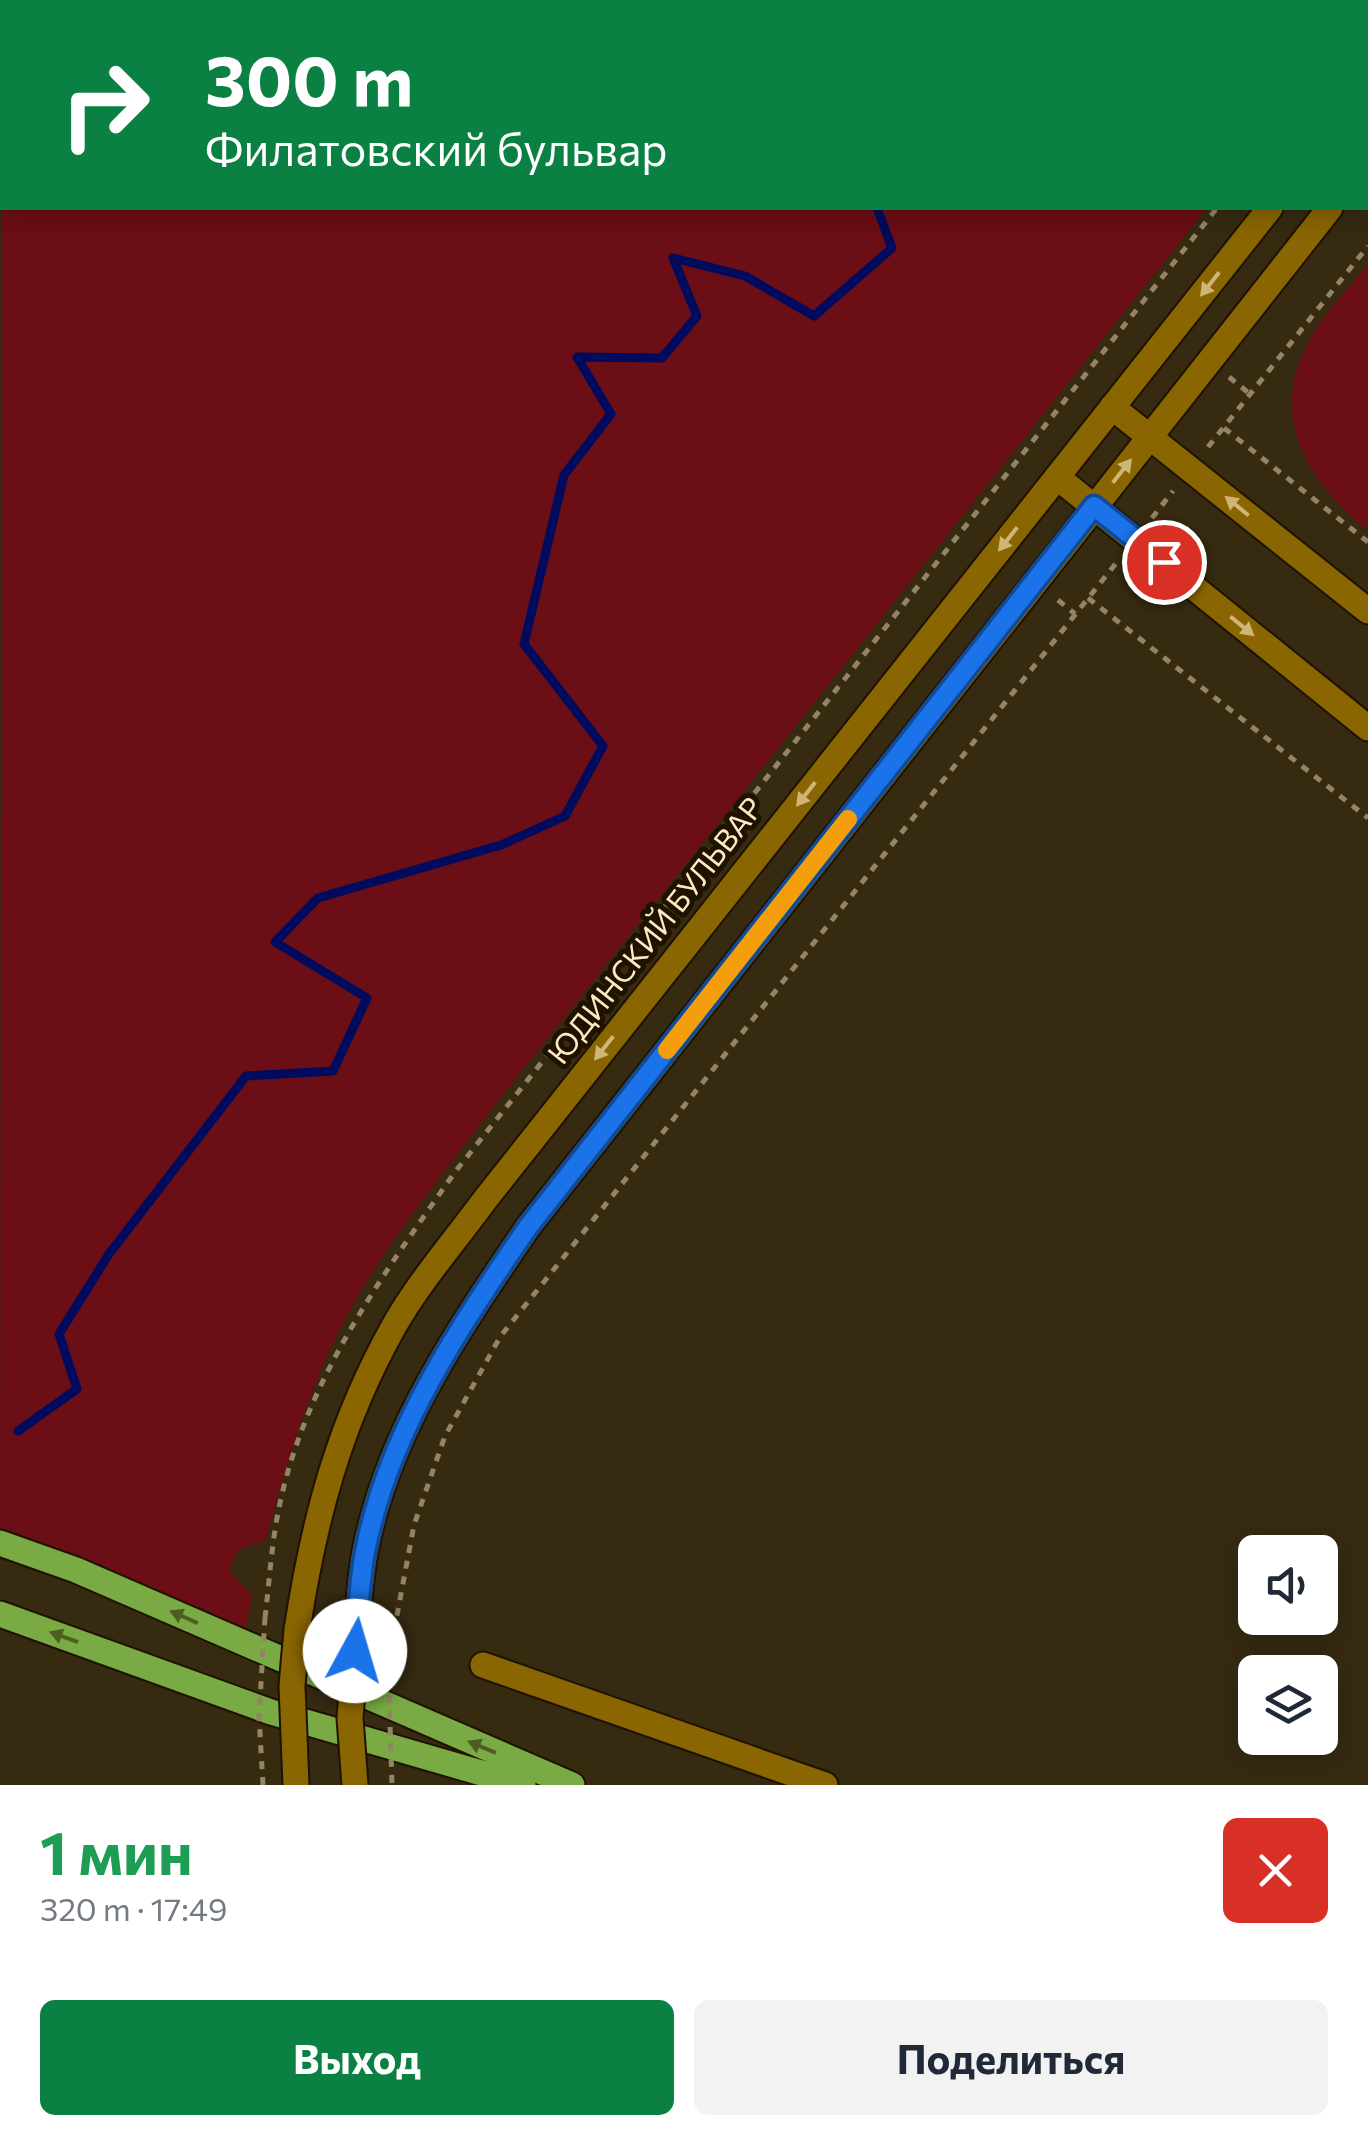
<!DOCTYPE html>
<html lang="ru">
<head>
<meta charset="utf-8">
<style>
	body { margin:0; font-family:Commissioner,sans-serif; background:#f2f2f3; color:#1f2937; height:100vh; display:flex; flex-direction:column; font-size:38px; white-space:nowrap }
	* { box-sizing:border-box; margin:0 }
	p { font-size:32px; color:#747a83 }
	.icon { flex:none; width:55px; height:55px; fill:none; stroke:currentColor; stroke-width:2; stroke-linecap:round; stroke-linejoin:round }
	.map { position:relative; height:1785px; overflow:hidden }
	.details { display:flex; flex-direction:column; background:#fff; flex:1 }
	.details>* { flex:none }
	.top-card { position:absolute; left:0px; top:0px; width:1370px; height:210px; box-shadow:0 5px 25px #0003; background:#0b8043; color:#fff; overflow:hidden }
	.buttons { position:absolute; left:1238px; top:1535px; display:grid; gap:20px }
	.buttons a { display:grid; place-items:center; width:100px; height:100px; border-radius:15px; background:#fff; box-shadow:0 5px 25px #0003; font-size:50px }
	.pin { position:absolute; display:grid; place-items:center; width:85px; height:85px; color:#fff; margin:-42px; border:5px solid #fff; border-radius:50%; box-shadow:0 2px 10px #0007 }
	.me { position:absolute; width:110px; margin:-55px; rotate:6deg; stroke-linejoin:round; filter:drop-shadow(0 0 8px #0008) }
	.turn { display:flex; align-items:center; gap:35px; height:210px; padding:0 40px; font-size:45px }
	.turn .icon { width:130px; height:130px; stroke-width:2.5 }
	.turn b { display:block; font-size:70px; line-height:85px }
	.round { display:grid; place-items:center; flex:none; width:105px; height:105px; border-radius:15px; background:#f2f2f3 }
	.head { display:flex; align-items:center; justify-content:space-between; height:170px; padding:0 40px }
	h1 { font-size:60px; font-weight:700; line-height:75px; color:#1e9e55 }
	.cta { display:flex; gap:20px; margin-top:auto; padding:20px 40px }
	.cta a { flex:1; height:115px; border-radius:15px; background:#0b8043; color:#fff; font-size:40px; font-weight:700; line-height:115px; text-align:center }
	.cta a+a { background:#f2f2f3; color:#1f2937 }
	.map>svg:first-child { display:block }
</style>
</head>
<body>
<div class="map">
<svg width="1368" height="1785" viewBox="0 0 1368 1785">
	<rect width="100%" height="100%" fill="#362a11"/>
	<g fill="#6b0e15">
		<path d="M29,0H1368V4L26,2Z"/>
		<path d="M2,33V208H1207L490,1111C438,1182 378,1252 339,1331C306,1398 285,1469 266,1540C246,1546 233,1549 230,1572L252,1595L245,1631L0,1531Z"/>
		<path d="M1368,264V531C1313,487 1270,423 1304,351C1318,319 1346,292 1368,264Z"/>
	</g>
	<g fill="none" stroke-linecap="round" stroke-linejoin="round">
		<path stroke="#000b5e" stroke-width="9" d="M18,1431L77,1389L59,1334L109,1254L246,1076L333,1071L367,998L275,942L318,898L501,845L565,816L603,746L524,644L564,475L611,414L577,357L662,358L697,316L673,258L745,276L814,316L892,248L877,208"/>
		<g stroke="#1e1200" stroke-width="29">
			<g id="minor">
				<path d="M1368,160V159"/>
				<path d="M1112,407L1368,611"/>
				<path d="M1057,477L1368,728"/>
				<path d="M297,1630C314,1519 339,1424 394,1326C419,1282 454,1242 484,1201L1270,208"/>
				<path d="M355,1651C358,1618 359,1584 365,1552C388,1431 460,1327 528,1227L1330,208"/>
				<path d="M483,1665L825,1785"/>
			</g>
		</g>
		<g stroke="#1e1200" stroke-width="29">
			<g id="major">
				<path d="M0,1543L76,1570L572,1785"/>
				<path d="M0,1614L271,1712L523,1785"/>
			</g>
		</g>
		<g stroke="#938464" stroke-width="5" stroke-dasharray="8 8" stroke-linecap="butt">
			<path d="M1368,18V17"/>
			<path d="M1229,377L1250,394"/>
			<path d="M1224,428L1368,542"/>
			<path d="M1208,447L1368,246"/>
			<path d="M1152,518L1173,491"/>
			<path d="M1088,598L1368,818"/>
			<path d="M1058,600L1075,614"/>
			<path d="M265,1618C269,1585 271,1551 277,1518C301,1386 380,1279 455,1172L1217,208"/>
			<path d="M388,1663L414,1525L445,1436L500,1337L1117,562"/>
		</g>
		<use href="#minor" stroke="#8a6602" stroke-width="25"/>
		<use href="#major" stroke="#79aa43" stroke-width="25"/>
		<g stroke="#1e1200" stroke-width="29" stroke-linecap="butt">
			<g id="minor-bridge">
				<path d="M355,1651L350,1718L355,1785"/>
				<path d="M296,1785L292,1686L297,1630"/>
			</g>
		</g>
		<g stroke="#938464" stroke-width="5" stroke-dasharray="8 8" stroke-linecap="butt">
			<path d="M388,1663L392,1785"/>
			<path d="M263,1785L259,1716L265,1618"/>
		</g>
		<use href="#minor-bridge" stroke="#8a6602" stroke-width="25"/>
	</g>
	<defs><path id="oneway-solid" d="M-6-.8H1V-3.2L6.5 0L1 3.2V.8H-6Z" transform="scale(2.5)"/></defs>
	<g fill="#cfb576">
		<use href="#oneway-solid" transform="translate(1210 284) rotate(128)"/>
		<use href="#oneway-solid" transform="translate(1122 471) rotate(-52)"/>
		<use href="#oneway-solid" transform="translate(1237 506) rotate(-141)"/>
		<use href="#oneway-solid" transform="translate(1008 539) rotate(128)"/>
		<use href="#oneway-solid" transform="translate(1242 626) rotate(39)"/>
		<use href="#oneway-solid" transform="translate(806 794) rotate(128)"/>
		<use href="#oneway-solid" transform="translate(604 1048) rotate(128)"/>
	</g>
	<g fill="#4c5e22">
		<use href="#oneway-solid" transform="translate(184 1617) rotate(-156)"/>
		<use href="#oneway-solid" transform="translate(64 1637) rotate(-160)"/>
		<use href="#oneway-solid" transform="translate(482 1747) rotate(-157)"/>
	</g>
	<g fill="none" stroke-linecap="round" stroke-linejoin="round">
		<g stroke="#114b97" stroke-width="25">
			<path id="route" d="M355,1651C358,1619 359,1584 365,1552C388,1432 460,1326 528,1227L1094,506L1164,562"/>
		</g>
		<use href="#route" stroke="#1a73e8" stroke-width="18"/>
		<path stroke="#f59e0b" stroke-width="18" d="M667,1050L848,819"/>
	</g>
	<g text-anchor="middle" stroke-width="10" stroke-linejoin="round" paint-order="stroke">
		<g font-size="30" fill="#fdeac3" stroke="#1e1200">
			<text transform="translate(656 931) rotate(-52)" y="10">ЮДИНСКИЙ БУЛЬВАР</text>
		</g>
	</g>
</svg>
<div class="buttons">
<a><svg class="icon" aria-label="sound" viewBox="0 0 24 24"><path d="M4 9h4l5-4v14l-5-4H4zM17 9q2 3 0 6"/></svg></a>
<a><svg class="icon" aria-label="layers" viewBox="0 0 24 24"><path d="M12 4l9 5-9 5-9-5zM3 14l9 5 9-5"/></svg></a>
</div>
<div class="pin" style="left:1164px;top:562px;background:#d93025"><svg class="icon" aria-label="arrive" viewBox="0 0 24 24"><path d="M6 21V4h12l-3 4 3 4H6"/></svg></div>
<svg class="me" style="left:355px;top:1651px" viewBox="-20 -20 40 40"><circle r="19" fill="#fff"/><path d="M0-13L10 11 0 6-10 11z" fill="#1a73e8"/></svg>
<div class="top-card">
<div class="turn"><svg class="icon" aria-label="right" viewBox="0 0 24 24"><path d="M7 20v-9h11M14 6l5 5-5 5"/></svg><div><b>300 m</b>Филатовский бульвар</div></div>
</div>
</div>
<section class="details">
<div class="head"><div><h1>1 мин</h1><p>320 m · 17:49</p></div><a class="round" style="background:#d93025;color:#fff"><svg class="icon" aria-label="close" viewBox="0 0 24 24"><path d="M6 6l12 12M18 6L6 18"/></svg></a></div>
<div class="cta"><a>Выход</a><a>Поделиться</a></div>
</section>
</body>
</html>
